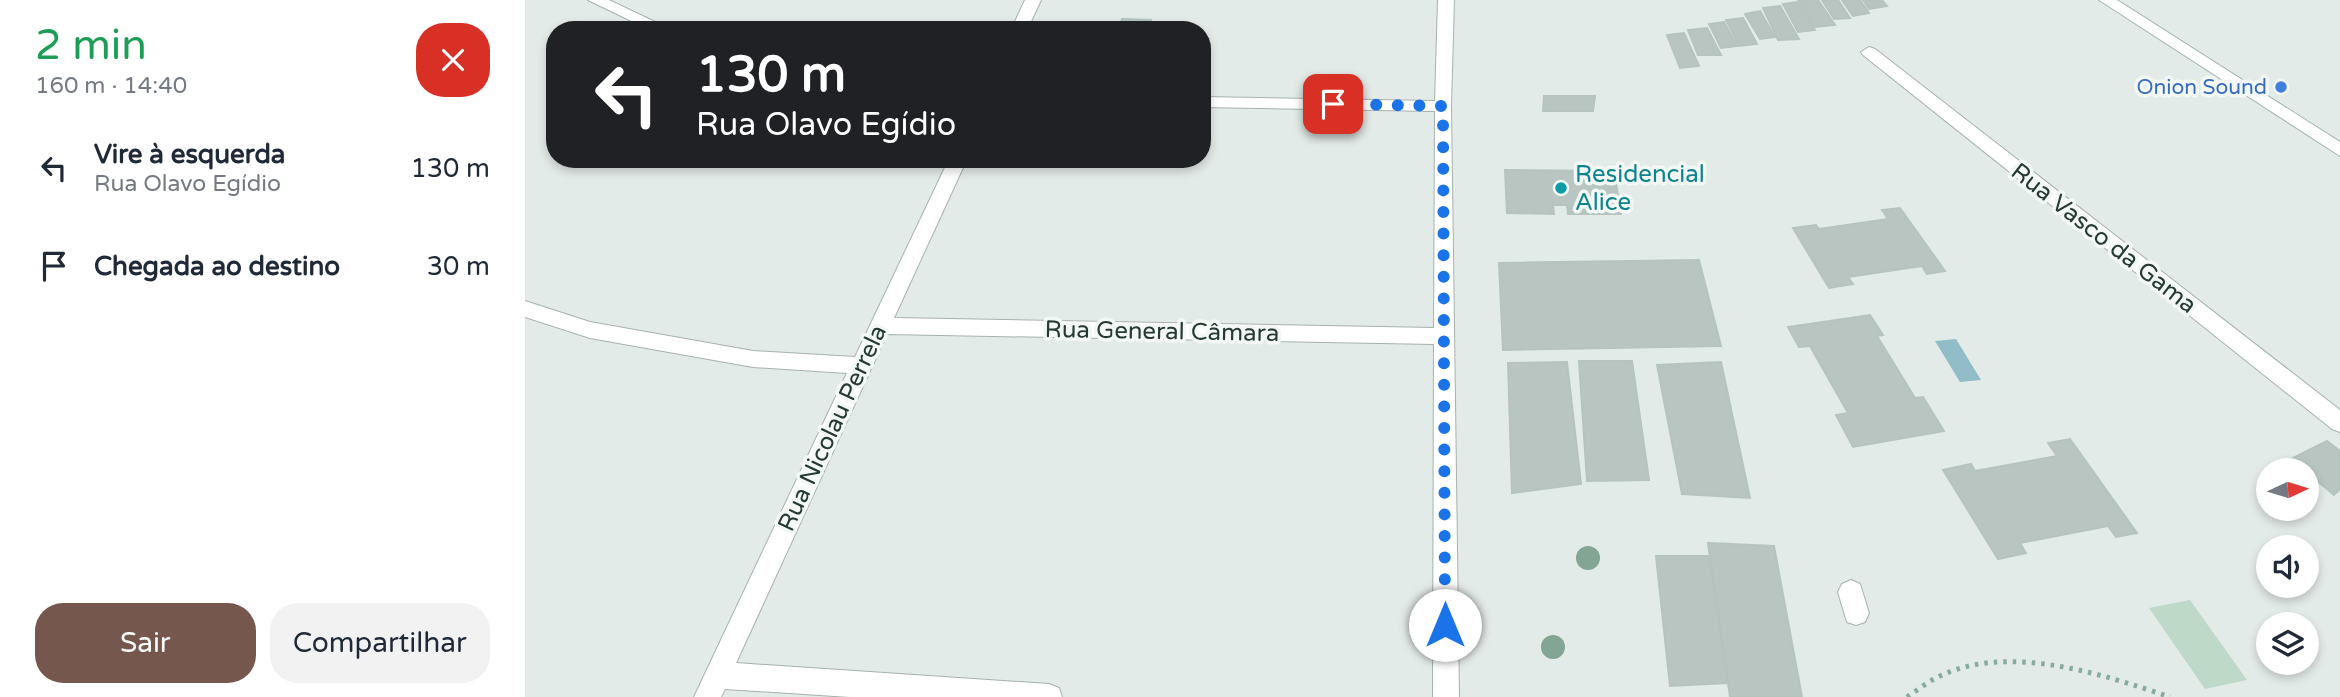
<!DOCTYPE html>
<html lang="pt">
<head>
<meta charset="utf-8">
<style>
	body { margin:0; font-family:"Varela Round",sans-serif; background:#f2f2f3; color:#1f2937; height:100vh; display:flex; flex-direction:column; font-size:26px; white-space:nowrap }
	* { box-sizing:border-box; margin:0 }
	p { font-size:23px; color:#747a83 }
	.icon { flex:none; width:38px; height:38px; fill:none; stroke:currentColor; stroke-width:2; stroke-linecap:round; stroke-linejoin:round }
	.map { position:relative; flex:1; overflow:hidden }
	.details { display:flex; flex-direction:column; background:#fff; width:525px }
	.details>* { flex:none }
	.banner { position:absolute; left:21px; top:21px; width:665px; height:147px; border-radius:28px; box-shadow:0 4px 10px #0003; background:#202124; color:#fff; overflow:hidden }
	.needle { width:46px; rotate:86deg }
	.controls { position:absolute; left:1731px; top:458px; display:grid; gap:14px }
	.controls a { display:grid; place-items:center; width:63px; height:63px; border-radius:50%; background:#fff; box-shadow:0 4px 10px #0003; font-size:35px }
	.pin { position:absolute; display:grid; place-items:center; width:60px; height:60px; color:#fff; margin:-30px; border-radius:14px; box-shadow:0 4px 10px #0006 }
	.me { position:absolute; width:77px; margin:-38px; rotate:0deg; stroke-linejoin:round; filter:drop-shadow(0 0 5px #0008) }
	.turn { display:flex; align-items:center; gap:24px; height:147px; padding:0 35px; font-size:32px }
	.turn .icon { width:91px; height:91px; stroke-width:2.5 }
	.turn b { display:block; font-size:49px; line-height:60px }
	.round { display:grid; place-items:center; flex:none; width:74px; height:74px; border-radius:28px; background:#f2f2f3 }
	.headline { display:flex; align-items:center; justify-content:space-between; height:119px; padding:0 35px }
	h1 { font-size:42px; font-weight:600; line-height:52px; color:#1e9e55 }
	.cta { display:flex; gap:14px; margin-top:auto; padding:14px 35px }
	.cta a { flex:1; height:80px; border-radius:28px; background:#76574e; color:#fff; font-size:28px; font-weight:600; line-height:80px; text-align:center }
	.cta a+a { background:#f2f2f3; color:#1f2937 }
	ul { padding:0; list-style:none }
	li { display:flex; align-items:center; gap:21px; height:98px; padding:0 35px }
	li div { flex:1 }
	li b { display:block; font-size:26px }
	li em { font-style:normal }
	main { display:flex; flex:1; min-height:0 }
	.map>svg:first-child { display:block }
</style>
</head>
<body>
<main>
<section class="details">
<div class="headline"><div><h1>2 min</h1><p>160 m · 14:40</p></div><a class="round" style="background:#d93025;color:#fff"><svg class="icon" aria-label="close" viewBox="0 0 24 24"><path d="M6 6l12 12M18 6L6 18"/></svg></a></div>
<ul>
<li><svg class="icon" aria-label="left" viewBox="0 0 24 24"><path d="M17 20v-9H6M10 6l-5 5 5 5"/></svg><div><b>Vire à esquerda</b><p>Rua Olavo Egídio</p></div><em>130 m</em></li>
<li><svg class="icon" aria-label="arrive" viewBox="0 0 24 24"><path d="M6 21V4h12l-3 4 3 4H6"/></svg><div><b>Chegada ao destino</b></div><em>30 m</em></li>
</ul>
<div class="cta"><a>Sair</a><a>Compartilhar</a></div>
</section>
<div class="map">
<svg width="1815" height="697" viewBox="0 0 1815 697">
	<rect width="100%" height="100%" fill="#e3ebe8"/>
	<path fill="#bed9c7" d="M1665,600L1722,680L1680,689L1624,608Z"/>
	<path fill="#91bdc9" d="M1431,339L1456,380L1435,382L1410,341Z"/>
	<g fill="#b8c5c1" stroke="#b6c4bf" stroke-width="2">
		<path d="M1273,0H1293L1310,25L1290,27Z"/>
		<path d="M1297,0H1313L1325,18L1309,19Z"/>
		<path d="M1317,0H1335L1344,13L1328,16Z"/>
		<path d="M1338,0H1357L1362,6L1344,9Z"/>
		<path d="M1272,2L1290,30L1273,32L1258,4Z"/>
		<path d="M1255,6L1274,39L1253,40L1238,8Z"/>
		<path d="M1235,11L1250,37L1235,39L1220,14Z"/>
		<path d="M1218,18L1232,44L1214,46L1201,20Z"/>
		<path d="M597,19L626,20L624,30H593Z"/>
		<path d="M1199,22L1212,46L1196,48L1184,24Z"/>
		<path d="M1182,28L1196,55H1173L1163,30Z"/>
		<path d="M1159,33L1174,66L1155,68L1142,35Z"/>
		<path d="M1019,96H1070L1068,111H1018Z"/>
		<path d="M980,170L1089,171L1096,214H1043L1042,205H1028L1029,214L982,213Z"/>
		<path d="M1375,208L1420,271L1402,274L1397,266L1323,277L1328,284L1304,288L1268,228L1291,225L1294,229L1363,219L1357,210Z"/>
		<path d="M1174,260L1196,346L978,350L974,263Z"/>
		<path d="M1345,315L1358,335L1352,336L1390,398L1398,397L1419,431L1328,447L1311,415L1323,413L1285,346L1274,347L1263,327Z"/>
		<path d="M1054,361H1107L1124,480L1062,481Z"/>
		<path d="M1042,362L1056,484L987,493L983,363Z"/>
		<path d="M1196,362L1225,498L1157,494L1132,365Z"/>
		<path d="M1545,439L1612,533L1591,537L1583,526L1495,543L1501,553L1473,559L1418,470L1446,464L1450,471L1532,456L1523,443Z"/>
		<path d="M1802,441L1815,451V489L1809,495L1766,459Z"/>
		<path d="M1183,543L1249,546L1277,697H1205Z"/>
		<path d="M1131,556H1184L1203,683L1145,686Z"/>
	</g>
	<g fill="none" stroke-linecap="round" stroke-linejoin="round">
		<g stroke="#a6b2af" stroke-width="2">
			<g id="street">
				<path d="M63,0H84L147,30H125Z"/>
				<path d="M500,0H516L502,30H486Z"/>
				<path d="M913,0H929L926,106L934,697H908L909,344L362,334L211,663L524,684L534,688L537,697H325L200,689L196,697H169L322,373L228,367L65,338L0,317V301L65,322L228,351L330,357L424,159H442L369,318L909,328L910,111L677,107V97L910,101Z"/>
				<path d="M1344,47L1350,49L1815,410V432L1807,429L1338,55L1336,52Z"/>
				<path d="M1326,580L1335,584L1344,613L1340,622L1331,625L1322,622L1313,592L1317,584Z"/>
			</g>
		</g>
		<g stroke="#a3b5b0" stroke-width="2">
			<path id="secondary" d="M1574,0H1592L1815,142V156Z"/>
		</g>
		<path stroke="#87aaa1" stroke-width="5" stroke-dasharray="3.5 6" stroke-linecap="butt" d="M1382,697C1391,691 1400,684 1409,679C1478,641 1577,674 1645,697"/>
		<use href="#street" fill="#fff" fill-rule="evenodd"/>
		<use href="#secondary" fill="#fff" fill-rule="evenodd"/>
	</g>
	<g fill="#83a593">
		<circle cx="1063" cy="558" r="12"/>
		<circle cx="1028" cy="647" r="12"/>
	</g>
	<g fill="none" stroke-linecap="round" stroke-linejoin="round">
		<path stroke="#1a73e8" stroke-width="12" stroke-dasharray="0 21.6" d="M808,104L918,106L920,625"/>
	</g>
	<circle fill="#3f7fe0" stroke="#f3f8f5" stroke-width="2.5" cx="1756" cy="87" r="7"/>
	<circle fill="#0f9aa8" stroke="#f3f8f5" stroke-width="2.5" cx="1036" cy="188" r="7"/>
	<g text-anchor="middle" stroke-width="7" stroke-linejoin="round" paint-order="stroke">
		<g font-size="21" fill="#366cbe" stroke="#f3f8f5" text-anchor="end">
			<text x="1742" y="94">Onion Sound</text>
		</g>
		<g font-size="24" fill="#0d838f" stroke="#f3f8f5" text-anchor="start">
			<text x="1050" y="182">Residencial<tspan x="1050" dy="28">Alice</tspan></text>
		</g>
		<g font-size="24" fill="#253a35" stroke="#f3f8f5">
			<text transform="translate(1579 238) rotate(38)" y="8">Rua Vasco da Gama</text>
			<text transform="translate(637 331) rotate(1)" y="8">Rua General Câmara</text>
			<text transform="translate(307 428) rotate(-65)" y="8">Rua Nicolau Perrela</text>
		</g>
	</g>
</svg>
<div class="controls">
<a><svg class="needle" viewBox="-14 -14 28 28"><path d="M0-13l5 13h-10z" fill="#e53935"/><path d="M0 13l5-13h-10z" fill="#747a83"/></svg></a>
<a><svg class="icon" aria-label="sound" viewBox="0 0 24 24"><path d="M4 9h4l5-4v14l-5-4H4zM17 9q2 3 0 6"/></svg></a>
<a><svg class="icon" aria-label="layers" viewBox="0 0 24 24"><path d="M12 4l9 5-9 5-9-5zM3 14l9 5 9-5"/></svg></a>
</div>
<div class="pin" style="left:808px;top:104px;background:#d93025"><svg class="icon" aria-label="arrive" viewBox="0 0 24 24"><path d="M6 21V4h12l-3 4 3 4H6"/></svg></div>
<svg class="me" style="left:920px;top:625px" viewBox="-20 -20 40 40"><circle r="19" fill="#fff"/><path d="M0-13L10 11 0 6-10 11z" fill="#1a73e8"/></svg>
<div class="banner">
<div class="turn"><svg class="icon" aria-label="left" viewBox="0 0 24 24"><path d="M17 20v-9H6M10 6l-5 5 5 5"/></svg><div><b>130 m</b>Rua Olavo Egídio</div></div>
</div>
</div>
</main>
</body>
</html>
